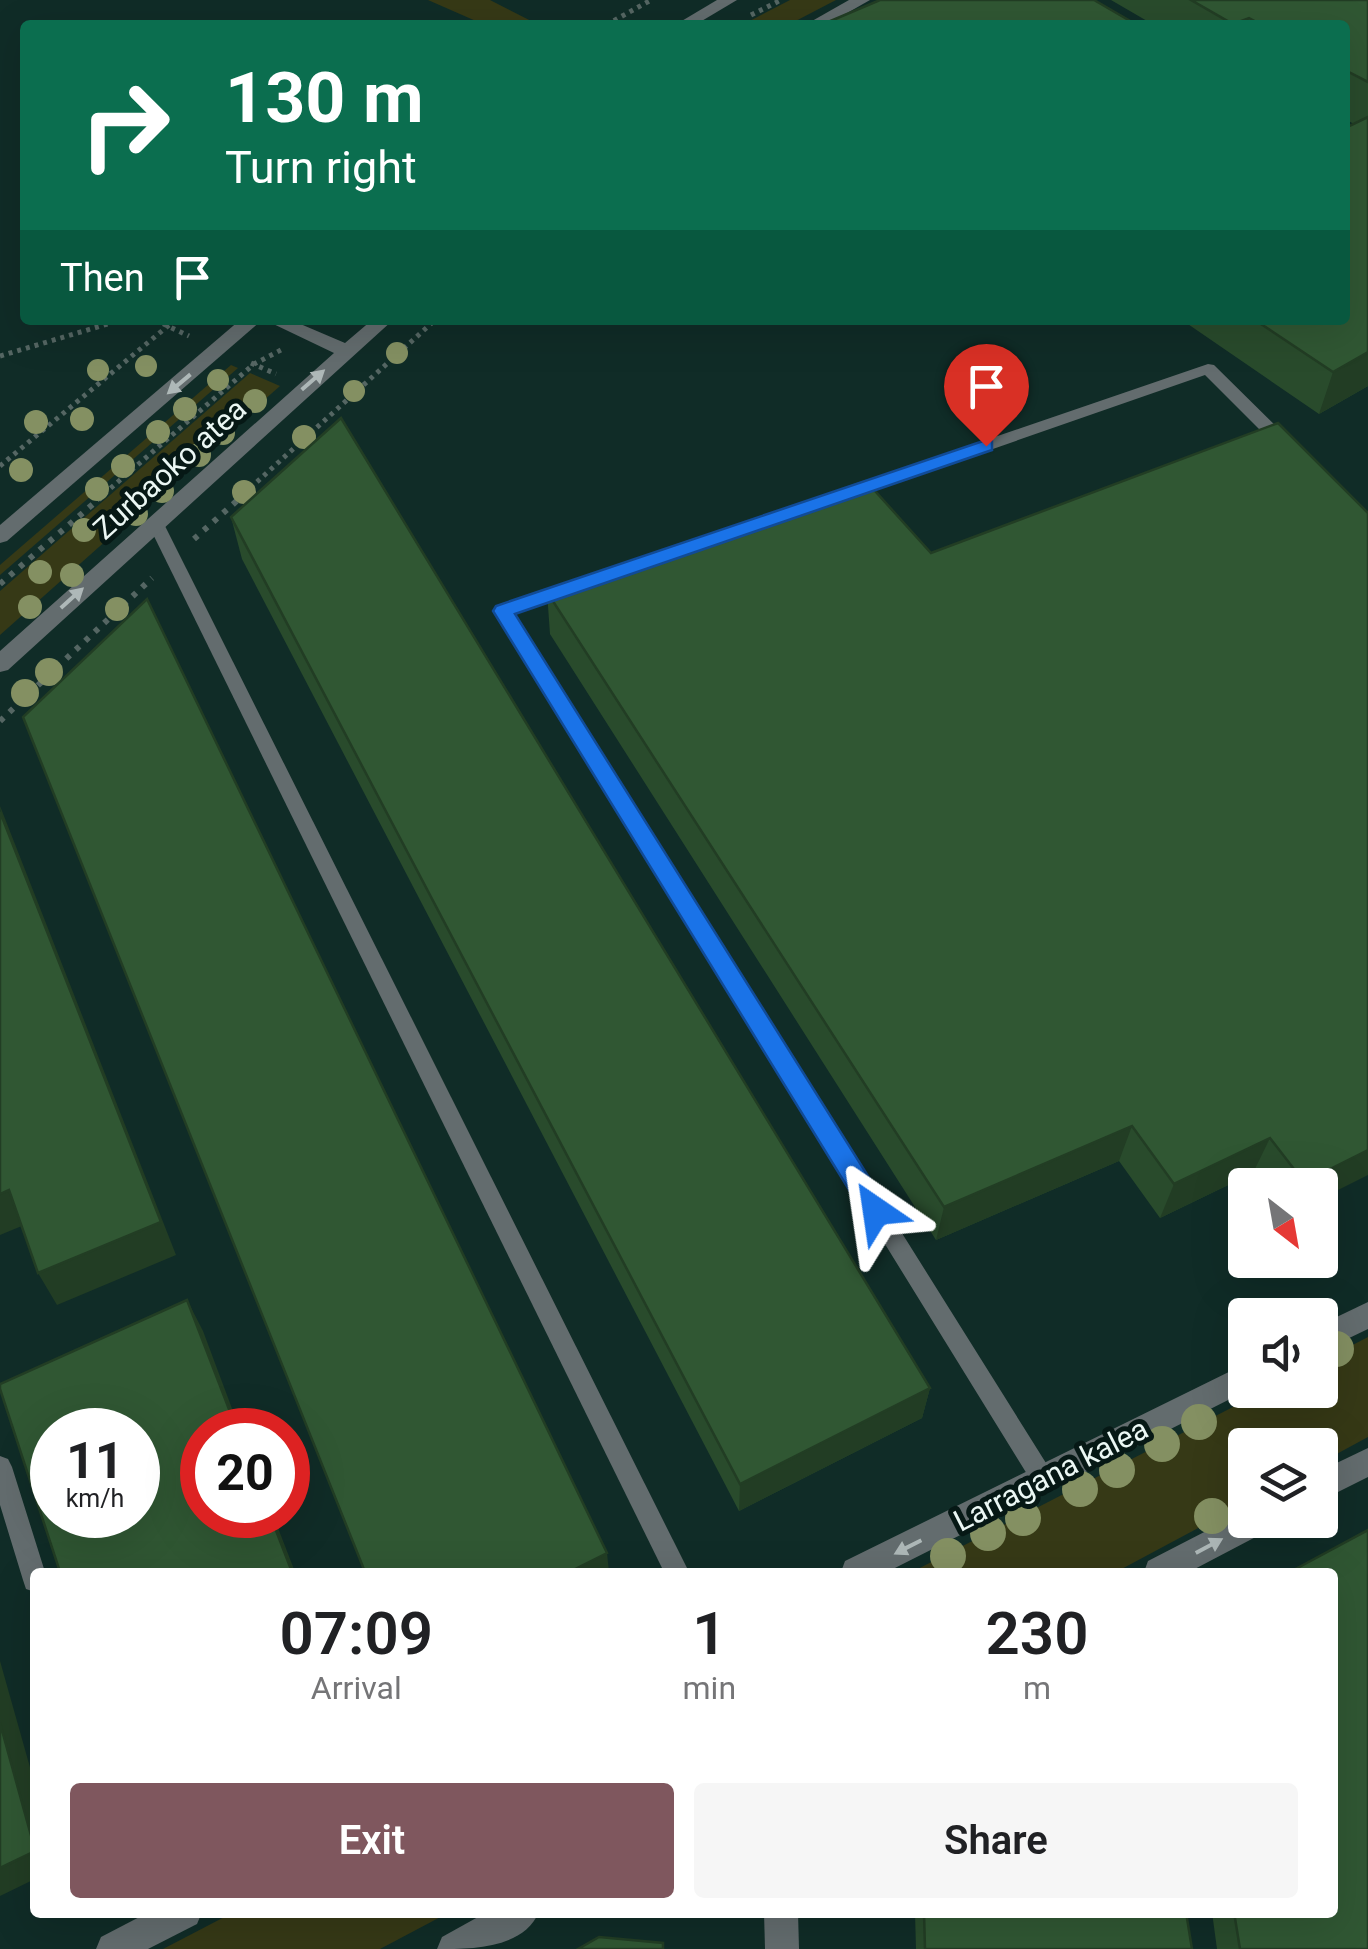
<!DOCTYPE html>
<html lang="en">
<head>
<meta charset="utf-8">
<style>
	body { margin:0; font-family:Roboto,sans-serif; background:#f6f6f6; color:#202124; height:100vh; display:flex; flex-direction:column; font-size:38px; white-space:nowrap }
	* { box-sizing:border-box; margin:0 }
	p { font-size:32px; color:#757577 }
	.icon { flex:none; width:55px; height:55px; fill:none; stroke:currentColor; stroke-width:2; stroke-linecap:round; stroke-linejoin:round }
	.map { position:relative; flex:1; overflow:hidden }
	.side { position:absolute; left:30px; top:1568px; width:1308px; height:350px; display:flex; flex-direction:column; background:#fff; border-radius:10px; box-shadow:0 10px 40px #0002 }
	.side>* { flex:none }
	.top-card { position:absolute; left:20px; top:20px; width:1330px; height:305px; border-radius:10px; box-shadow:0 10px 40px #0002; background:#0b6e4f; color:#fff; overflow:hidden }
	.needle { width:65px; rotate:149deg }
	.controls { position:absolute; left:1228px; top:1168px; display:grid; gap:20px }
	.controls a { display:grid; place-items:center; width:110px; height:110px; border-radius:10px; background:#fff; box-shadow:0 10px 40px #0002; font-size:50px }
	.speed { position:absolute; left:30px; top:1408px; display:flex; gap:20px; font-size:50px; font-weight:700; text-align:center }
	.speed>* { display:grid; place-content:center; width:130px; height:130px; border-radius:50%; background:#fff; box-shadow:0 10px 40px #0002; line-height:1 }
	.speed small { font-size:25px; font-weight:400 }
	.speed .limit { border:15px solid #d22; background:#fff; color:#111 }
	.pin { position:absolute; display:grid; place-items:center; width:85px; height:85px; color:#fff; margin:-102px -42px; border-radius:50% 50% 50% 0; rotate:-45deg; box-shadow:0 0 10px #0007 }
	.pin .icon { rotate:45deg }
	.me { position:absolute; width:110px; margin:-55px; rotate:328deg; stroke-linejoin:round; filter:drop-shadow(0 0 8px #0008) }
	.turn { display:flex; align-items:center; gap:35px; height:210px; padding:0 40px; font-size:45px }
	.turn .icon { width:130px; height:130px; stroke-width:2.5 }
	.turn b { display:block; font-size:70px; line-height:85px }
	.then { display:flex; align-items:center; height:95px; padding:0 40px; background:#0003; gap:20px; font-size:38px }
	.eta { display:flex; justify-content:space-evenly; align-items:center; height:170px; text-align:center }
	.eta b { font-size:60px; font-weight:600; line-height:70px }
	.action { display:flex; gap:20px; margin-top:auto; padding:20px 40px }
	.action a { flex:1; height:115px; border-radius:10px; background:#7f575e; color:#fff; font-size:40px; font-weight:600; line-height:115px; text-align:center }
	.action a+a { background:#f6f6f6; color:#202124 }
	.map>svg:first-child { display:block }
</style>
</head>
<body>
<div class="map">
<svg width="1368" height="1949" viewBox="0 0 1368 1949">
	<rect width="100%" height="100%" fill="#0f211e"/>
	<path fill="#102c27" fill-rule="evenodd" d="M0,0H1368V1949H0ZM25,25H1345V320H25ZM1245,1185H1320V1260H1245ZM1245,1315H1320V1390H1245ZM52,1430H138V1515H52ZM202,1430H288V1515H202ZM1245,1445H1320V1520H1245ZM35,1572H1332V1912H35Z"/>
	<g fill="#363916">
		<path d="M428,0H490L539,25H485Z"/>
		<path d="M790,0H836L788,25H742Z"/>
		<path d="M231,365L238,368L0,575V565Z"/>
		<path d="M250,373L280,386L0,635V591Z"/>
		<path d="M1368,1337V1437L1320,1463V1445H1245V1503L1116,1572H912L1266,1390H1320V1362Z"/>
		<path d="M234,1912H448V1913L380,1949H163Z"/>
	</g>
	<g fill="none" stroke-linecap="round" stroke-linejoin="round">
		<g stroke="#556663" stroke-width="5" stroke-dasharray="4 5" stroke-linecap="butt">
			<path d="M751,15L781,0"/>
			<path d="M606,25L651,0"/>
			<path d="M155,320L189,336"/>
			<path d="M0,356L121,320"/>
			<path d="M251,363L276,374"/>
			<path d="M0,466L175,320"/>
			<path d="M97,500L254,364L281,350"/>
			<path d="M237,500L435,320"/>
		</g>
		<g stroke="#556663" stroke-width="6" stroke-dasharray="5 8" stroke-linecap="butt">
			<path d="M194,539L240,498"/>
			<path d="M0,584L100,498"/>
			<path d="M0,721L152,578"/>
		</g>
		<g fill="#636c6e" fill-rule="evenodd">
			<path d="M1208,364L1214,365L1291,441V449H1279L1205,375L852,498L846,500L838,494L840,490Z"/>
			<path d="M155,516L163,522L689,1572H664L147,522Z"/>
			<path d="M572,581L578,583L581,587L578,591L514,614L1051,1471L1055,1479L1051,1487L1043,1490L1035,1487L494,611L497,607Z"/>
			<path d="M0,1456L8,1459L12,1467L45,1572H35V1592L26,1589L23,1580L0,1505Z"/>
		</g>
		<g fill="#636c6e" fill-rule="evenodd">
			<path d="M1368,1302V1329L1320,1352V1325Z"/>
			<path d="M1245,1364V1390H1248L887,1572H841L845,1561Z"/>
			<path d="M1368,1448V1477L1320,1501V1471Z"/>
			<path d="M1245,1511V1520H1273L1269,1530L1189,1572H1144L1148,1561Z"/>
			<path d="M149,1912H202L197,1924L148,1949H96L101,1937Z"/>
			<path d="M487,1912H539C523,1949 471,1949 437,1949L442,1937Z"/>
			<path d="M764,1912H798L799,1949H765Z"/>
		</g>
		<g fill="#636c6e" fill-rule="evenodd">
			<path d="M717,0H737L695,25H675Z"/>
			<path d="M849,0H870L826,25H805Z"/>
			<path d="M240,320H262L7,541L0,543V525Z"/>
			<path d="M265,320H291L345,343L372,320H393L8,670L0,672V651L334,353Z"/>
		</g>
	</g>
	<g fill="#849062">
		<circle cx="397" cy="353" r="11"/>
		<circle cx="146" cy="366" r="11"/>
		<circle cx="98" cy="370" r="11"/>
		<circle cx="218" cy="380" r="11"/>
		<circle cx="354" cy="391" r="11"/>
		<circle cx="255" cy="401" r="12"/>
		<circle cx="185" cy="409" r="12"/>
		<circle cx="82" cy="419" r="12"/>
		<circle cx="36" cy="422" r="12"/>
		<circle cx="158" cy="432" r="12"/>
		<circle cx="223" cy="433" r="12"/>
		<circle cx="304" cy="437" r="12"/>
		<circle cx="199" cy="455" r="12"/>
		<circle cx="123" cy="466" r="12"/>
		<circle cx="21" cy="470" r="12"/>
		<circle cx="97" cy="489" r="12"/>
		<circle cx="162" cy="491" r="12"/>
		<circle cx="244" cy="492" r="12"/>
		<circle cx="136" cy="514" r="12"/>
		<circle cx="84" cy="530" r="12"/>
		<circle cx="40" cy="572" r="12"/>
		<circle cx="72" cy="575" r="12"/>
		<circle cx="30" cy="607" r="12"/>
		<circle cx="117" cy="609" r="12"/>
		<circle cx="49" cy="672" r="14"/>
		<circle cx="25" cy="693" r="14"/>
		<circle cx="1336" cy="1349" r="18"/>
		<circle cx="1199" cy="1422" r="18"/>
		<circle cx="1162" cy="1444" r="18"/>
		<circle cx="1117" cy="1470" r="18"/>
		<circle cx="1080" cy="1489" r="18"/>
		<circle cx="1212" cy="1516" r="18"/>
		<circle cx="1023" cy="1518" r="18"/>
		<circle cx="988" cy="1533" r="18"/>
		<circle cx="948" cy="1556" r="18"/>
	</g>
	<g fill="#294b2c">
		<path d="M1111,0H1368V386L1319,414L1182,320H1345L1354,124L1345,119V25H1154Z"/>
		<path d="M866,481L1320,1185H1262L1253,1173L1160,1218L1119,1161L936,1240L550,634L547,592Z"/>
		<path d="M231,517L930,1388L922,1418L739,1511L242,559Z"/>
		<path d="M915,1912H1186L1192,1949H916Z"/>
		<path d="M1212,1912H1332L1368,1949H1217Z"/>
	</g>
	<g fill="#223d24">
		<path d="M1249,18L1247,25H1233V24Z"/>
		<path d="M1368,352V386L1319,414L1333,372Z"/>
		<path d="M0,806L176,1255L57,1305L38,1273Z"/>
		<path d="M1132,1126L1119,1161L936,1240L944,1207Z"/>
		<path d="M1270,1138L1253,1173L1160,1218L1174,1184Z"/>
		<path d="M1368,1150V1175L1320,1199V1185H1302L1304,1182Z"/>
		<path d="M9,1190L29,1223L0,1235V1194Z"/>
		<path d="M187,1300L203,1331L240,1430H237Z"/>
		<path d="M930,1388L922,1418L739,1511L740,1484Z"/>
		<path d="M270,1515H273L295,1572H292Z"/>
		<path d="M607,1553L609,1572H569Z"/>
		<path d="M0,1661L35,1785V1850L0,1723Z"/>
		<path d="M35,1851V1879L0,1896V1868Z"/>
	</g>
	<g fill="#305733" stroke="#223d24" stroke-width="2.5" fill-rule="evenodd">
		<path d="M880,0H1094L1137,25H821Z"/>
		<path d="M1191,0H1368V82L1345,70V25H1262L1249,18L1233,24Z"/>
		<path d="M1368,117V352L1333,372L1255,320H1345V128Z"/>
		<path d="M341,418L930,1388L740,1484L231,517Z"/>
		<path d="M1278,423L1368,513V1150L1304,1182L1270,1138L1174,1184L1132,1126L944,1207L547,592L866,481L931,553Z"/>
		<path d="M147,599L607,1553L569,1572H365L23,717Z"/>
		<path d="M0,812L161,1222L38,1273L9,1190L0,1194Z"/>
		<path d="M187,1300L237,1430H202V1515H270L292,1572H60L0,1389V1384ZM52,1430H138V1515H52Z"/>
		<path d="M1368,1530V1949H1240L1234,1912H1332V1572H1290Z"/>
		<path d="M0,1723L35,1850V1851L0,1868Z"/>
		<path d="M924,1912H1186L1192,1949H925Z"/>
		<path d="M599,1937L663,1943V1949H578Z"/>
	</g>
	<defs><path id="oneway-solid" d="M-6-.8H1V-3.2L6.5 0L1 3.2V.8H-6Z" transform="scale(2.5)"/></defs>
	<g fill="#aeb8b8">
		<use href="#oneway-solid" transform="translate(313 380) rotate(-41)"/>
		<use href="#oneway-solid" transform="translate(179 384) rotate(140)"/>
		<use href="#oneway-solid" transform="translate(72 598) rotate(-42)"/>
		<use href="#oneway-solid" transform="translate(1209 1546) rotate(-28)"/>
		<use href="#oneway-solid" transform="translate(908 1547) rotate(153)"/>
	</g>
	<path fill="#1a73e8" stroke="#114b97" stroke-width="2.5" d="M986,440L992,441V450L515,614L885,1203L888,1211L885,1219L876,1222L867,1219L493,611L496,606Z"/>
	<g text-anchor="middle" stroke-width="10" stroke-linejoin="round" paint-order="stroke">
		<g font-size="30" fill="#ebf7f4" stroke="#061815">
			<text transform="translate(170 469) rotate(-42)" y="10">Zurbaoko atea</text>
			<text transform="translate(1051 1475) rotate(-27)" y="10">Larragana kalea</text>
		</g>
	</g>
</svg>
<div class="controls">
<a><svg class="needle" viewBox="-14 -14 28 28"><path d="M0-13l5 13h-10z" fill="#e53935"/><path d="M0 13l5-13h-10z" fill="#757577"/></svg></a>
<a><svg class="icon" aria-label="sound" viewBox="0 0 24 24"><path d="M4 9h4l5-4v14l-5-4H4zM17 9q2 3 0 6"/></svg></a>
<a><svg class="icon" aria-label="layers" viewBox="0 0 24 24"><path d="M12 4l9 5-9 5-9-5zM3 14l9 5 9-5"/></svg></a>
</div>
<div class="speed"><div>11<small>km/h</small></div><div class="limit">20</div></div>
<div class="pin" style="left:986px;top:446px;background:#d93025"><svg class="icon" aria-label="arrive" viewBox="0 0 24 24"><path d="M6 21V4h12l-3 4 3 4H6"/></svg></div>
<svg class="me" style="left:876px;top:1211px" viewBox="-20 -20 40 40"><path d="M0-17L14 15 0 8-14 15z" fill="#1a73e8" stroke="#fff" stroke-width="4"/></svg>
<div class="top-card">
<div class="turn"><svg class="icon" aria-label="right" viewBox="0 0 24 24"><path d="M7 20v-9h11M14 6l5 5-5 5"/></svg><div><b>130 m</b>Turn right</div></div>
<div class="then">Then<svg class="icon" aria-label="arrive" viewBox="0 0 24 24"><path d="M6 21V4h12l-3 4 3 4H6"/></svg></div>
</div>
<section class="side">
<div class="eta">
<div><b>07:09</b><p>Arrival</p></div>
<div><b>1</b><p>min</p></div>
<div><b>230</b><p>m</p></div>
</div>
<div class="action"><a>Exit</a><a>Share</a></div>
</section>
</div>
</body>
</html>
